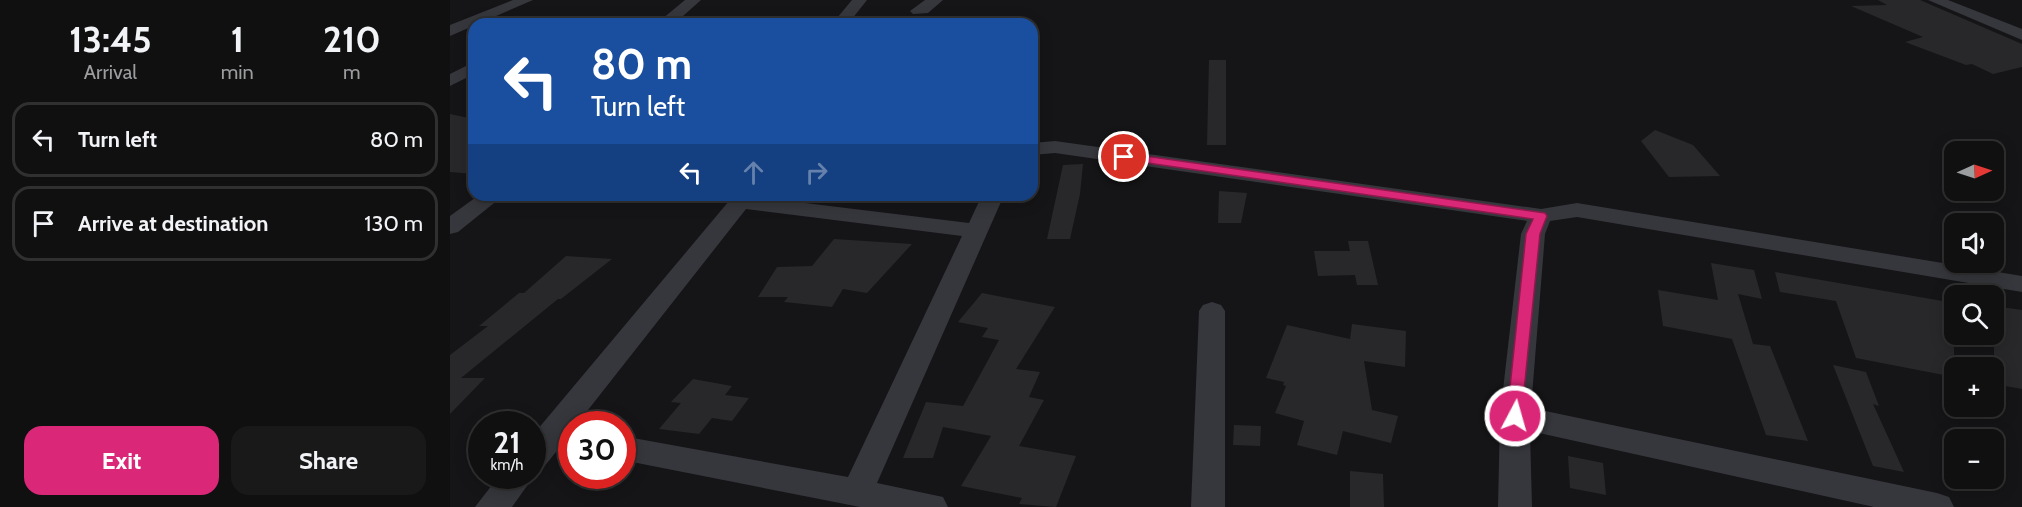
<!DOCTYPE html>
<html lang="en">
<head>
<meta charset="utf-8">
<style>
	body { margin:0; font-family:Cabin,sans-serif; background:#19191a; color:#f1f3f6; height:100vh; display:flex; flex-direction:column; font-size:22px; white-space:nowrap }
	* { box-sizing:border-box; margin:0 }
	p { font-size:20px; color:#9c9d9f }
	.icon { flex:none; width:33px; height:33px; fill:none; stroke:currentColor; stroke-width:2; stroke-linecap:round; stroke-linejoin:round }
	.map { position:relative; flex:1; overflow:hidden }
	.drawer { display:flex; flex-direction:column; background:#101011; width:450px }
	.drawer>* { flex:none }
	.hud { position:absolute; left:18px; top:18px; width:570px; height:183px; border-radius:18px; box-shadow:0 3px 15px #0003,0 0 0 2px #303031; background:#1a4fa0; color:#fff; overflow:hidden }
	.needle { width:39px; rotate:87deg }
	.buttons { position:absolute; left:1494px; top:141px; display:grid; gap:12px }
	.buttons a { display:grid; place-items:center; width:60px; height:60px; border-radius:12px; background:#101011; box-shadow:0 3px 15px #0003,0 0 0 2px #303031; font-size:30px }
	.speed { position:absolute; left:18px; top:411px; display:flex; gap:12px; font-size:30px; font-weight:700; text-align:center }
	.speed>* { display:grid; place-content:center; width:78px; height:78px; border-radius:50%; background:#101011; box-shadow:0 3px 15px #0003,0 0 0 2px #303031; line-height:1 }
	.speed small { font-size:15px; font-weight:400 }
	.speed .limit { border:9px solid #d22; background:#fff; color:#111 }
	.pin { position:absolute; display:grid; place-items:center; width:51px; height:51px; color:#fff; margin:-26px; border:3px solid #fff; border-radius:50%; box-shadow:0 2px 6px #0007 }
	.me { position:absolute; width:66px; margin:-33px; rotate:6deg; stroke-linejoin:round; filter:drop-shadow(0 0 4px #0008) }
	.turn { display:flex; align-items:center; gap:21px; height:126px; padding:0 24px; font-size:27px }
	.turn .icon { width:78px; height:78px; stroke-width:2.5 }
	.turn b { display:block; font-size:42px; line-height:51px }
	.lanes { display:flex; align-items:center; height:57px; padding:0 24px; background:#0003; justify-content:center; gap:30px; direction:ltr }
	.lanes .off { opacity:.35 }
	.eta { display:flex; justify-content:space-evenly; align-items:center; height:102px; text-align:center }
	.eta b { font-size:36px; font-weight:700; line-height:42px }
	.primary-button { display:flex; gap:12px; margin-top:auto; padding:12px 24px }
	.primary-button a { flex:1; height:69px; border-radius:18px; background:#db2777; color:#fff; font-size:24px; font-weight:700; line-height:69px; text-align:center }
	.primary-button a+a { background:#19191a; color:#f1f3f6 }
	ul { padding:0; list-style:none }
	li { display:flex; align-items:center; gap:18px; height:75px; margin:0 12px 9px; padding:0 12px; border:3px solid #303031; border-radius:18px }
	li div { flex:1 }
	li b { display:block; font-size:22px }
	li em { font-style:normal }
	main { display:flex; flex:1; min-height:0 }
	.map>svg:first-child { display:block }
</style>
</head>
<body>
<main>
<section class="drawer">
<div class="eta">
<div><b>13:45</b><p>Arrival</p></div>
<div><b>1</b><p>min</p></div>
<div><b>210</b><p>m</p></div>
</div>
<ul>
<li><svg class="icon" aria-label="left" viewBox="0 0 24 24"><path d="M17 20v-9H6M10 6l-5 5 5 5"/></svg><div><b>Turn left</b></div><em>80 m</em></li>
<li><svg class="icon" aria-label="arrive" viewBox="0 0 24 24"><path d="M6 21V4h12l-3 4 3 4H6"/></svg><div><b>Arrive at destination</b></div><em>130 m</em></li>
</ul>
<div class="primary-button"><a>Exit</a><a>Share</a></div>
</section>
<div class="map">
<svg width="1572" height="507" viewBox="0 0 1572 507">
	<rect width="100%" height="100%" fill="#151517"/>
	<g fill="#28282b">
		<path d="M1428,0H1470L1572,44V67L1543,74L1522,64L1516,65L1455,42L1473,37L1401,6L1437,5Z"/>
		<path d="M759,60H776V145H757Z"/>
		<path d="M0,114L24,119V174L0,172Z"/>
		<path d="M1205,130L1243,145L1270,176L1219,177L1191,141Z"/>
		<path d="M633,164L630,194L620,239H597L613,165Z"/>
		<path d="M769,191L797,193L791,223H768Z"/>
		<path d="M384,239L462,244L417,293L393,289L382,307L334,302L338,297H308L327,267L362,266Z"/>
		<path d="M898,241H918L928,285H907L905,275L868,276L864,251H900Z"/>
		<path d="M116,256L162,259L111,299H108L11,378H35L0,414V355L38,326H29L69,293H74Z"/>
		<path d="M1261,263L1304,270L1312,299L1288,294L1303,344L1320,346L1358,441L1316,435L1282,339L1213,326L1208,290L1268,300Z"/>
		<path d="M1325,272L1504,303V377L1406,358L1386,301L1330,292Z"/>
		<path d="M532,293L605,307L566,369L590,372L579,397L594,400L569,446L626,456L606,507L569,504L572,498L511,486L541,436L493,427L483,458H453L476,402L513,406L549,340L532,337L538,328L508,322Z"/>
		<path d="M1544,306L1572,310V389L1544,384Z"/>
		<path d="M902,324L956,331L955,367L914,361L922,410L948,416L941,443L893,431L887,455L847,445L854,421L825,413L836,386L833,385L834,382L816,378L837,325L900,339Z"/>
		<path d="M1383,365L1416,372L1429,406L1423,404L1454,472L1423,466Z"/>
		<path d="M243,379L282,386L275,395L299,398L282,421L262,418L249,434L209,429L231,403L221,402Z"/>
		<path d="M784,425L811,426L810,446L783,445Z"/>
		<path d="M1118,456L1153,463L1156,495L1120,488Z"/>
		<path d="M900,471L933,474L934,507H900Z"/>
	</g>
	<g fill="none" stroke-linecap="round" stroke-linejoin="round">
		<g fill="#36373c" fill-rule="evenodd">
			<path d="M63,0H83L0,36V25Z"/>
			<path d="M235,0H251L224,24H206Z"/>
			<path d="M402,0H417L398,24H382Z"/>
			<path d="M475,0H493L478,13L463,14L460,11Z"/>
			<path d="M1478,0H1498L1572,29V40Z"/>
			<path d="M24,62V74L0,86V74Z"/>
			<path d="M605,141L1091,209L1127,203L1572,276V292L1127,217L1100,221L1095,234L1081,408L1487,493L1499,497L1504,507H1424L1080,431L1082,507H1048L1050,416L1071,234L1077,221L605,153L582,155V143Z"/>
			<path d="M29,195H54L8,232L0,234V216Z"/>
			<path d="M284,195H307L306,197L519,223L532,195H554L427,483L493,497L498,507H410L172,460V436L398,477L512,236L296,209L127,424H122V432L93,468L82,471V436Z"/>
			<path d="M762,302L771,305L775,311V507H741L749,311L753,305Z"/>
			<path d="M82,473L84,476L62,507H25L49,476H82Z"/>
		</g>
	</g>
	<path fill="#db2777" stroke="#8e194d" stroke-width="1.5" d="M674,153L1095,213L1097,216L1090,234L1071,420H1059L1057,416L1076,234L1083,219L670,159V154Z"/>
</svg>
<div class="buttons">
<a><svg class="needle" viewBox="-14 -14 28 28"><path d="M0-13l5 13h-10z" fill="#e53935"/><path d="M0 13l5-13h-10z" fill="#9c9d9f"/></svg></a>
<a><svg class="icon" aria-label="sound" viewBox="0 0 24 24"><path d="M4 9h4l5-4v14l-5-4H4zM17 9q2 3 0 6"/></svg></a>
<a><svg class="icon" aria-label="search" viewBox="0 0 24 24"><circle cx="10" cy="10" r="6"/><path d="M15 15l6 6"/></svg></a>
<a>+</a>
<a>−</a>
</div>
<div class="speed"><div>21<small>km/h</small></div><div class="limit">30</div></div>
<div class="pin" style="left:674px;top:157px;background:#d93025"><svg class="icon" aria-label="arrive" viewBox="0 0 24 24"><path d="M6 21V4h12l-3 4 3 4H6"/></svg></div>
<svg class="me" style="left:1065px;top:416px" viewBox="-20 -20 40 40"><circle r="17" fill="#db2777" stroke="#fff" stroke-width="3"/><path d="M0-11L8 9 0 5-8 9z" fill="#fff"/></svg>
<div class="hud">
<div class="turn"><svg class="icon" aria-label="left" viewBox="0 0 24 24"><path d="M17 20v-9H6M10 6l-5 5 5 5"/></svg><div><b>80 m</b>Turn left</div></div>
<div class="lanes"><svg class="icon" aria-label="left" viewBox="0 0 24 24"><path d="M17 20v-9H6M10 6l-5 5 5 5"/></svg><svg class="icon off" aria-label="ahead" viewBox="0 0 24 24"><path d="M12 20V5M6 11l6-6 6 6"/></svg><svg class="icon off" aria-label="right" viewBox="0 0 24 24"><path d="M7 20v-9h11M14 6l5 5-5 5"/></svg></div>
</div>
</div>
</main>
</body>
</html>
